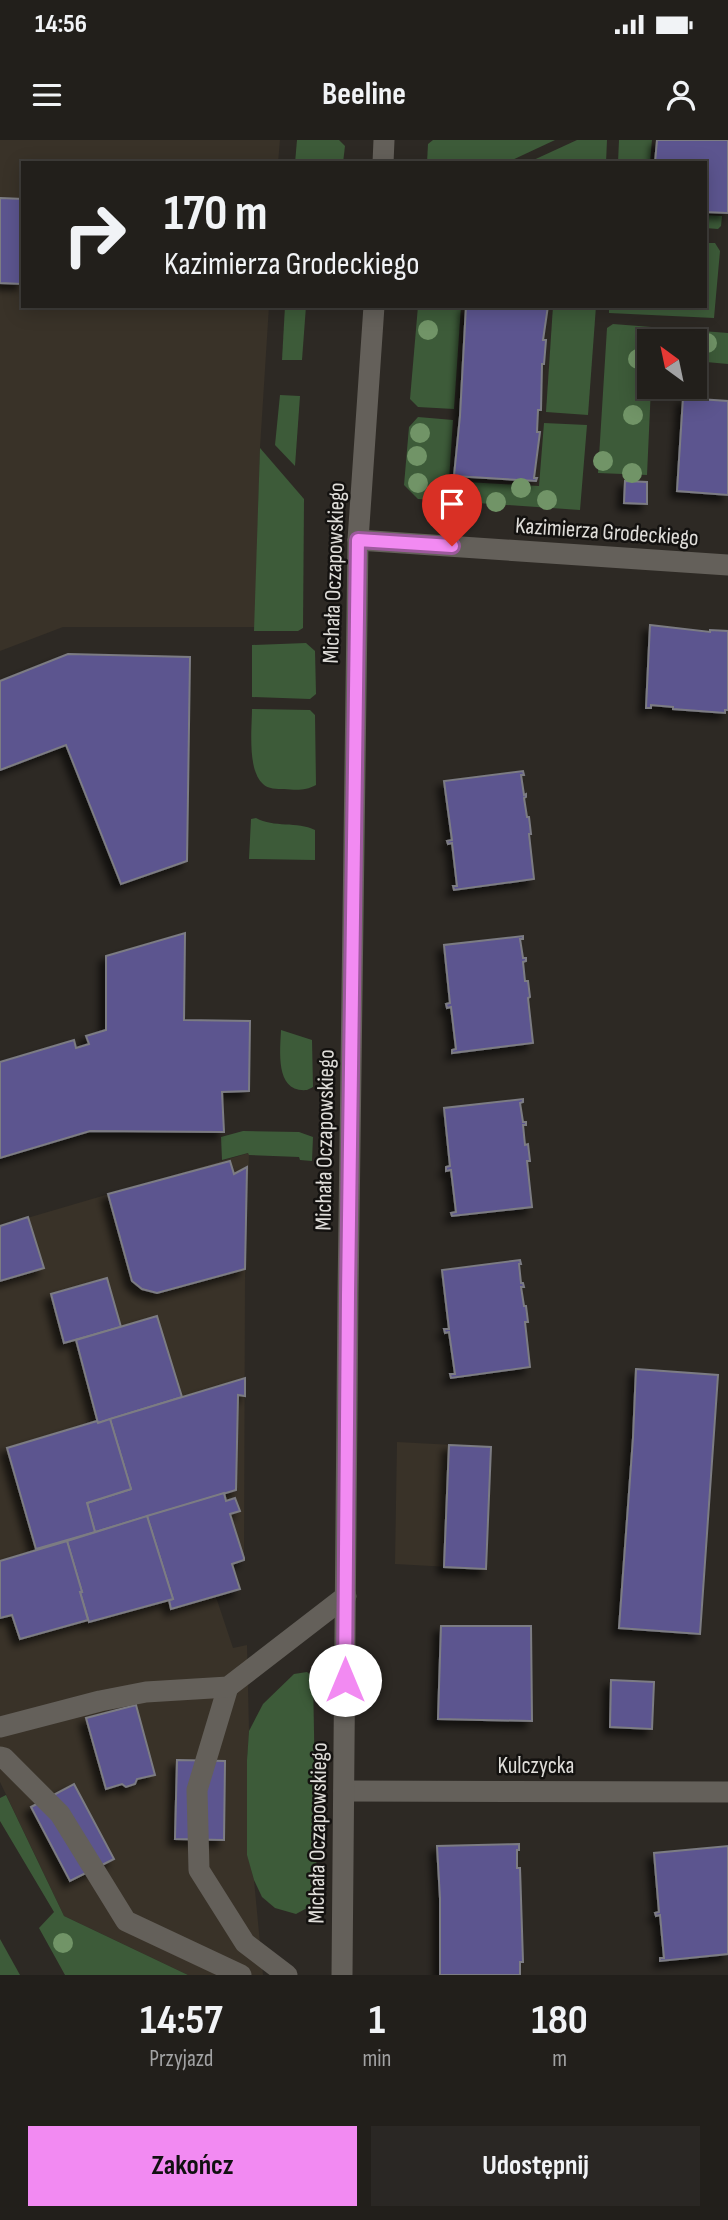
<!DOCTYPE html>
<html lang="pl">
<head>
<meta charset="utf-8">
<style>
	body { margin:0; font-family:"Sofia Sans Condensed",sans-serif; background:#2a2724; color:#f1f3f6; height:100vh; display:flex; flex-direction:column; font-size:26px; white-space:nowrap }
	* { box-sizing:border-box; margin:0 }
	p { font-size:23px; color:#a2a2a3 }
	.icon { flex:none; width:38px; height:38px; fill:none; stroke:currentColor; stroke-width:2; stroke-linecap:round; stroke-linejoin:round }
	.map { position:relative; height:1835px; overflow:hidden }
	.side { display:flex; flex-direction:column; background:#221f1b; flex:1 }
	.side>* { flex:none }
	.hud { position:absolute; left:21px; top:21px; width:686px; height:147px; border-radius:0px; box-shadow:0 4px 18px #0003,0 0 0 2px #3f3d3a; background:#221f1b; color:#f1f3f6; overflow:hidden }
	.needle { width:46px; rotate:327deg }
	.tools { position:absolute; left:637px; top:189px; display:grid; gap:14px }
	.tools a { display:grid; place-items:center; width:70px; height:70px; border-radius:0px; background:#221f1b; box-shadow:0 4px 18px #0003,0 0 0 2px #3f3d3a; font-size:35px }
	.pin { position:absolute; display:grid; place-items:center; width:60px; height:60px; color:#fff; margin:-72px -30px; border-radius:50% 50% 50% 0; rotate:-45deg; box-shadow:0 0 7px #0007 }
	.pin .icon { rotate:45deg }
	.me { position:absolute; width:77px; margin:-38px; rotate:0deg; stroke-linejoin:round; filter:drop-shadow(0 0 5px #0008) }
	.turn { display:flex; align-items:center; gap:24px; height:147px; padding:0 28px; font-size:32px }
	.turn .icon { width:91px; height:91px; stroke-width:2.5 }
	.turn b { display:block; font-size:49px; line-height:60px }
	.eta { display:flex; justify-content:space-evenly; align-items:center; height:119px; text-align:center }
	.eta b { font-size:42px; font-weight:700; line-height:49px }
	.primary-button { display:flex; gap:14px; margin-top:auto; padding:14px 28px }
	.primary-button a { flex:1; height:80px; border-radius:0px; background:#f28af2; color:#111; font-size:28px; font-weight:700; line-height:80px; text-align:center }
	.primary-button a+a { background:#2a2724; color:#f1f3f6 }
	.status { display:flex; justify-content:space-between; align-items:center; height:49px; padding:0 35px; background:#221f1b; direction:ltr }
	.status svg { height:19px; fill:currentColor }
	header { display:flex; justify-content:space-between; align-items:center; height:91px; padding:0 28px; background:#221f1b; font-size:32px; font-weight:700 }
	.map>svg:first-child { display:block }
</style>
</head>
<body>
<div class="status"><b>14:56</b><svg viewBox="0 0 49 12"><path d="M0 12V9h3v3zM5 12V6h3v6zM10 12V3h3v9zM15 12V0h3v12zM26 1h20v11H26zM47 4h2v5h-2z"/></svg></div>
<header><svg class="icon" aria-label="menu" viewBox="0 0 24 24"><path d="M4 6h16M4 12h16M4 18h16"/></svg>Beeline<svg class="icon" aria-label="person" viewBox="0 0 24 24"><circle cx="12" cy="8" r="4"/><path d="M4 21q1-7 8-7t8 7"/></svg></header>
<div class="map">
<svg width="728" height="1835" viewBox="0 0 728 1835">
	<defs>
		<filter id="shadow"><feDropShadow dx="-6" dy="6" stdDeviation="3.5" flood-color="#0009"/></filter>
	</defs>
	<rect width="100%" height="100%" fill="#2d2924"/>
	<g fill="#393228">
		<path d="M0,0H280L278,23H23V166H269L260,308L255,487H63L0,511Z"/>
		<path d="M249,1013L245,1138L244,1420L233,1424L240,1449L216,1457L233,1508L247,1505L249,1591L247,1620V1714L254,1740L263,1835H188L64,1776L0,1642V1086Z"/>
		<path d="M397,1302L491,1307L486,1429L395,1424Z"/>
	</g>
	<g fill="#3d5b39">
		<path d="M297,0H339L345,6L343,23H295Z"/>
		<path d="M433,0H555L506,23H427L428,4Z"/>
		<path d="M577,0H607L606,23H527Z"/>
		<path d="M619,0H652L650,23H618Z"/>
		<path d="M705,75L722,76L721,86L718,89L705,88Z"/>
		<path d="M705,103H715L720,111L714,178L609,173V166H705Z"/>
		<path d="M285,166H306L302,220H282Z"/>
		<path d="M418,166H461L454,269L418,267L410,259Z"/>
		<path d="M553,166H596L588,275L546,272Z"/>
		<path d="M613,184L728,193V224L695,221V201H649V247H651L647,335L598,333L607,188Z"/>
		<path d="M280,255L300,256L295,326L275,305Z"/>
		<path d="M418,277L453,280L449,341L539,346L544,283L587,285L580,370L418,359L404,345L409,287Z"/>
		<path d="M260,308L304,359L303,488L298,491H254Z"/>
		<path d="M306,503L315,511L316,554L310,559L252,557V505Z"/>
		<path d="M252,569L310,570L315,575L316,645C305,651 296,650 284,649C277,649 268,649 263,644C247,630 252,588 252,569Z"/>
		<path d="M256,678C274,688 297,681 315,690V720L249,719L251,679Z"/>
		<path d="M281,890L312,900L313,947L307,950C275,953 280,912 281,890Z"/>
		<path d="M243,991L299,992L313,997L312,1021L300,1020L299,1017L249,1015L248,1013L222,1020L221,997Z"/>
		<path d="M307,1532L313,1537L317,1756L307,1768L296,1774L275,1768L262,1757L254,1740L247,1715V1620L249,1591L263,1564L294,1534Z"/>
		<path d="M6,1655L64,1776L188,1835H65L39,1788L54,1772L0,1681V1658Z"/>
		<path d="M0,1799L20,1835H0Z"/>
	</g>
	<g fill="#5b548f" stroke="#7c7c83" stroke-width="2" filter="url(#shadow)">
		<path d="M657,0H728V73L705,72V23H655Z"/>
		<path d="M0,58L23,59V144L0,143Z"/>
		<path d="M466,166H548L543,200H546L544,224H542L541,270H538L537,292H540L534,338H537L536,341L454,336L460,276Z"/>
		<path d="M683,258L728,261V355L677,351Z"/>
		<path d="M625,341L647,342V364L624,363Z"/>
		<path d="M650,485L710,492V490L728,491V570H725V573L673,569V567L651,565V568H646Z"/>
		<path d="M68,514L190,517L187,721L121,744L66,605L0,630V541Z"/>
		<path d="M523,631L524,635H521L524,655L526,654V657L524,658L527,677H529L531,694H529L534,739L454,750L453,746H457L452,703L448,704L447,701L452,700L444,641Z"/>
		<path d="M185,793L184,880L250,881L249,951L222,952L224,992L90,991L0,1018V922L74,900L76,908L89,904L86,896L106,890V816Z"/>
		<path d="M523,796V799H520L523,818H526V821L523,822L525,841H528L530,857L528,858L533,903L452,913V910L456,909L451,867L447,868L446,864L450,863L444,805Z"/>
		<path d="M523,959V962L520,963L523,982H526V985H523L525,1005L528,1004L530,1021H527L532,1067L452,1076L451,1073L456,1072L451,1030L446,1031V1027L450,1026L444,968Z"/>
		<path d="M230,1021L234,1034L247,1027L245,1129L157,1153L142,1149L132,1141L108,1054Z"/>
		<path d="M28,1077L44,1128L0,1141V1086Z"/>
		<path d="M520,1120L521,1124H519L521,1143H523L524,1147H521L524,1166H526L528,1182H525L530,1227L451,1238L450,1234H455L449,1192L445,1193L444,1189H449L442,1130Z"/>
		<path d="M107,1138L121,1187L64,1203L51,1154Z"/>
		<path d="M157,1176L182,1257L98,1283L76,1200Z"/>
		<path d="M636,1229L718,1235L700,1494L619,1488L633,1298Z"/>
		<path d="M245,1238V1256L238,1255L236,1350L95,1392L87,1363L131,1349L110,1279Z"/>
		<path d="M110,1279L131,1349L87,1363L95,1392L36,1409L7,1308L97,1281L98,1283Z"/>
		<path d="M449,1305L491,1307L486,1429L444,1427Z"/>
		<path d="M224,1353L226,1361L235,1358L240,1371L230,1374L244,1418V1420L232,1424L240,1449L171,1469L169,1460L173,1459L147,1376Z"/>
		<path d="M147,1376L173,1459L89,1482L80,1452H82L67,1401Z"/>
		<path d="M67,1401L82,1452H80L88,1480L20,1499L12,1475L0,1478V1421Z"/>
		<path d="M441,1486H531L532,1581L438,1579Z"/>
		<path d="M611,1540L654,1542L652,1589L610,1587Z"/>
		<path d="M136,1565L155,1635L137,1639L135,1644L126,1647L122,1644L106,1649L86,1578Z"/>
		<path d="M177,1620L225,1621L224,1700L175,1699Z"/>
		<path d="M74,1644L114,1719L70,1741L31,1667Z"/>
		<path d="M519,1704V1710H517V1728H520L523,1822H520V1835H440V1758L437,1706Z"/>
		<path d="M728,1706V1814L660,1821V1818H664L660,1775L656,1776L655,1773L659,1772L654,1713Z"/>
	</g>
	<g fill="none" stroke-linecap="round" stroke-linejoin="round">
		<g stroke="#64605a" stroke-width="21">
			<path d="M383,23L384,0"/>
			<path d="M358,400L728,425"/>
			<path d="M228,1547L197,1650L199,1730L245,1803L287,1835"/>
			<path d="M0,1587L100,1561L146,1552L228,1547L346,1456"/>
			<path d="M0,1617L4,1618L60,1674L126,1781L241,1835"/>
			<path d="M344,1651L728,1652"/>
			<path d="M342,1835L348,1155L358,400L374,166"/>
		</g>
	</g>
	<g fill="#719467">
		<circle cx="428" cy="190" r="10"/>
		<circle cx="707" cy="203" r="10"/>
		<circle cx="638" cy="219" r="10"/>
		<circle cx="633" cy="275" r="10"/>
		<circle cx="420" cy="293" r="10"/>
		<circle cx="417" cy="316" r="10"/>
		<circle cx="603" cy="321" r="10"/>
		<circle cx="632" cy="333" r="10"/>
		<circle cx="418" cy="343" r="10"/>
		<circle cx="521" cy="348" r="10"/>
		<circle cx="438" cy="350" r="10"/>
		<circle cx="464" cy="355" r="10"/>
		<circle cx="547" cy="360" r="10"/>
		<circle cx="496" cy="362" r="10"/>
		<circle cx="63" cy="1803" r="10"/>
	</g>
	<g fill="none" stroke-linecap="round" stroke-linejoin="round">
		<g stroke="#9d5a9d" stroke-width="18">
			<path id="route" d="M345,1540L348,1155L358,400L452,406"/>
		</g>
		<use href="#route" stroke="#f28af2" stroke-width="12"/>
	</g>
	<g text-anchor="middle" stroke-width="5" stroke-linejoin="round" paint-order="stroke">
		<g font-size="23" fill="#e0deda" stroke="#141210">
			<text transform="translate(607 391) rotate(4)" y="8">Kazimierza Grodeckiego</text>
			<text transform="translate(333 433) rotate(-88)" y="8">Michała Oczapowskiego</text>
			<text transform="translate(324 1000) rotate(-89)" y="8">Michała Oczapowskiego</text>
			<text x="536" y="1633">Kulczycka</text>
			<text transform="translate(317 1693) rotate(-89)" y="8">Michała Oczapowskiego</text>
		</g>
	</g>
</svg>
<div class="tools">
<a><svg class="needle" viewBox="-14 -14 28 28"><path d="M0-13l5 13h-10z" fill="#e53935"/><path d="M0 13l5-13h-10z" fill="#a2a2a3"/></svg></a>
</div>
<div class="pin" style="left:452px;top:406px;background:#d93025"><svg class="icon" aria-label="arrive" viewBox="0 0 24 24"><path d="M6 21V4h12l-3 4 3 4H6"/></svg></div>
<svg class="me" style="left:345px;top:1540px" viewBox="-20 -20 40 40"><circle r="19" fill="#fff"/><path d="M0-13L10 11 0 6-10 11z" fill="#f28af2"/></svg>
<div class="hud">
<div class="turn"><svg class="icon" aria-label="right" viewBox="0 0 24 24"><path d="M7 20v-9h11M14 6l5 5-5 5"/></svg><div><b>170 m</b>Kazimierza Grodeckiego</div></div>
</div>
</div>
<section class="side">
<div class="eta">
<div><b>14:57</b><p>Przyjazd</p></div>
<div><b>1</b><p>min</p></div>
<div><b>180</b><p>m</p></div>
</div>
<div class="primary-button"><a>Zakończ</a><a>Udostępnij</a></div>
</section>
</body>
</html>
